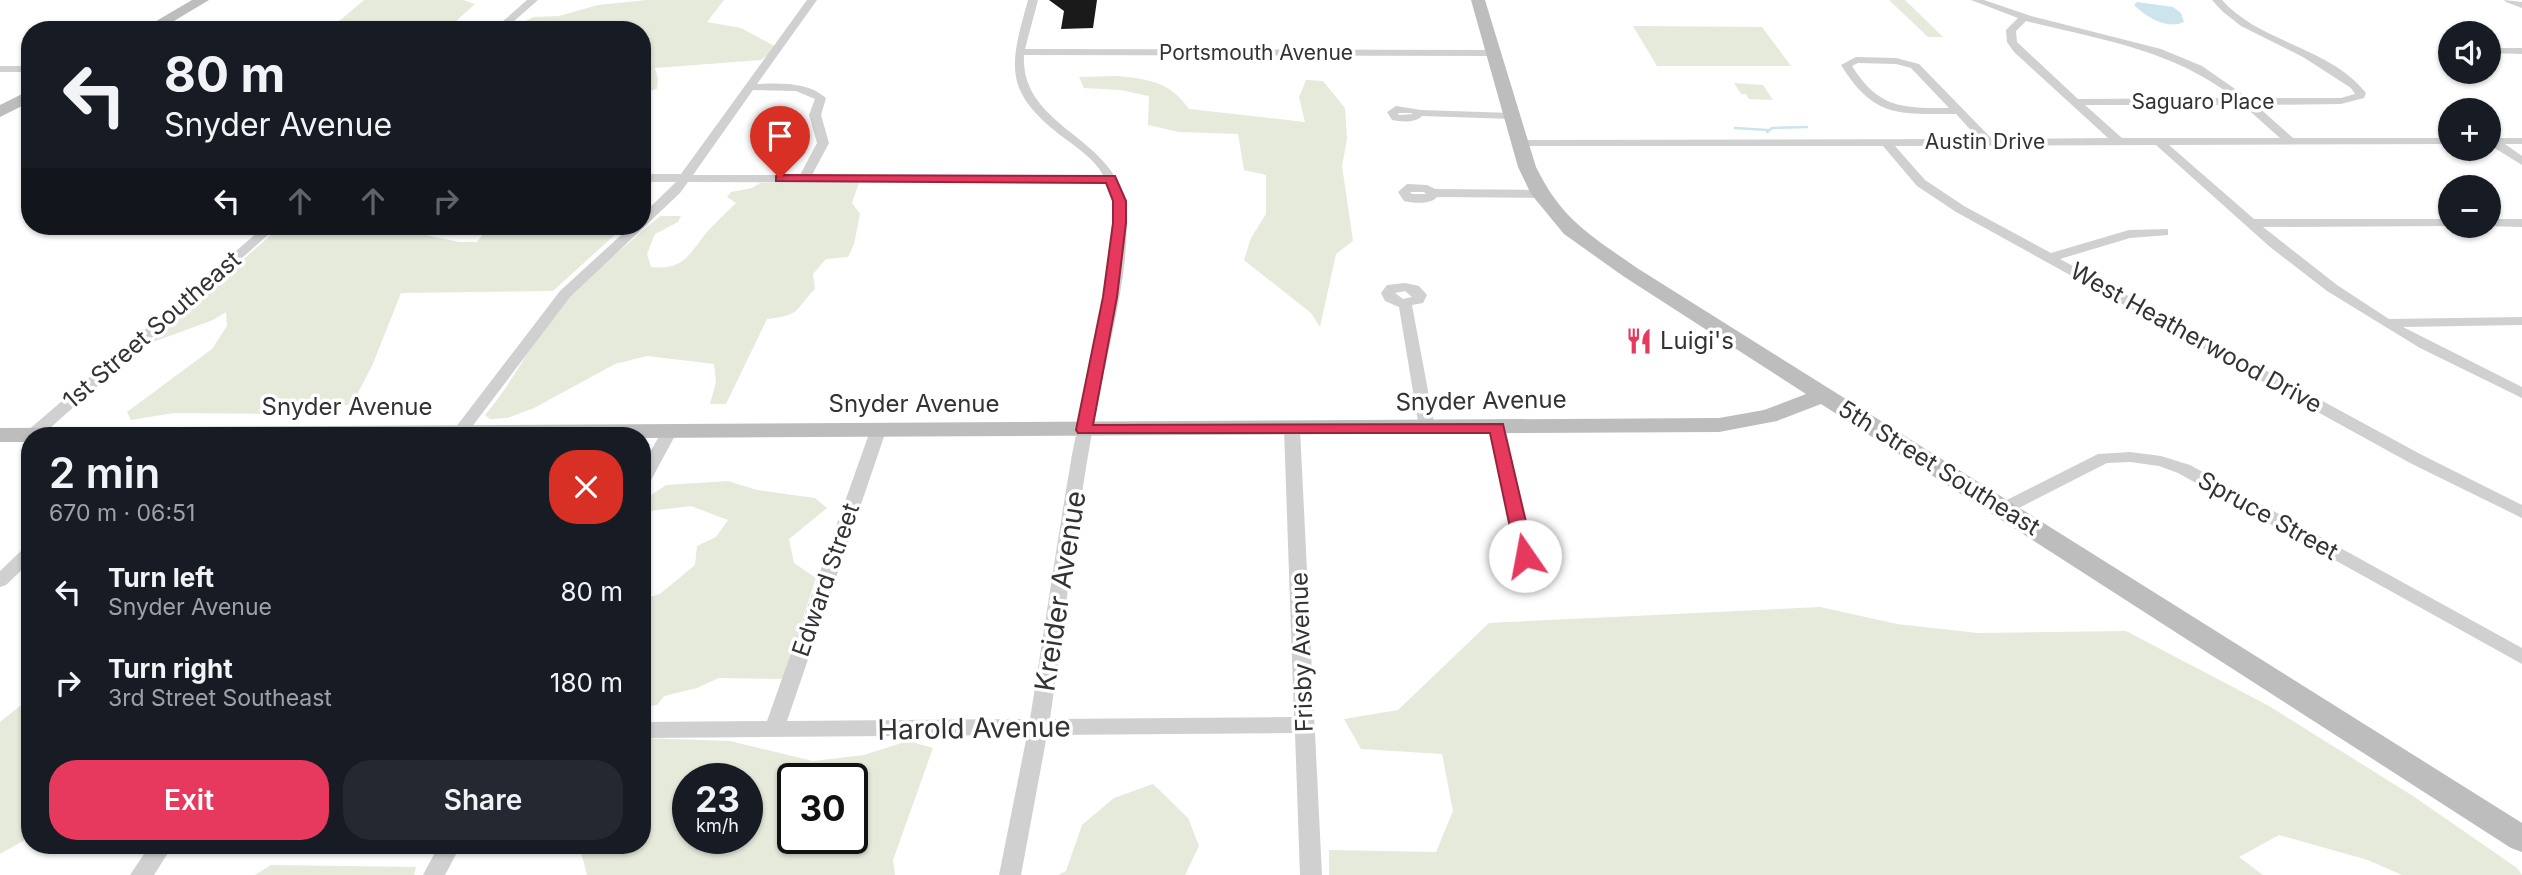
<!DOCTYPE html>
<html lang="en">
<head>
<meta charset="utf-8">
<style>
	body { margin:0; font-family:Inter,sans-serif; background:#242831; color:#f1f3f6; height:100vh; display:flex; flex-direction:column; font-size:26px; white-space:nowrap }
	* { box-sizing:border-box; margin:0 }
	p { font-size:23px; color:#9ea1a6 }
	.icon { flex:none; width:38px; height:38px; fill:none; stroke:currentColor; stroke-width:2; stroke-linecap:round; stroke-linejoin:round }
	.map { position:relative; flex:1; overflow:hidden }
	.drawer { position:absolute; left:21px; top:427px; width:630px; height:427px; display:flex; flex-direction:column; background:#171b24; border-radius:28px; box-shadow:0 2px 5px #0004 }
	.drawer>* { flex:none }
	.top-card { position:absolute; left:21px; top:21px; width:630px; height:214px; border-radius:28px; box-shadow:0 2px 5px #0004; background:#171b24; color:#f1f3f6; overflow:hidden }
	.buttons { position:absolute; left:2438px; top:21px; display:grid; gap:14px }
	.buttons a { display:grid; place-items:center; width:63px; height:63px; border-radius:50%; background:#171b24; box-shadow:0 2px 5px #0004; font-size:35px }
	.speed { position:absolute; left:672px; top:763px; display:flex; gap:14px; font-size:35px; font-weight:700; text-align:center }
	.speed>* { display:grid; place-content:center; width:91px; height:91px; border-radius:50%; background:#171b24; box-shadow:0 2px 5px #0004; line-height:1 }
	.speed small { font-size:18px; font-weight:400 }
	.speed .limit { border:4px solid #111; border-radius:10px; background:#fff; color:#111 }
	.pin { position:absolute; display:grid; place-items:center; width:60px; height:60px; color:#fff; margin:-72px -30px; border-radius:50% 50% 50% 0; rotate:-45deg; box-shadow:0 0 7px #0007 }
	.pin .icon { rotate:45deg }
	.me { position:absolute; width:77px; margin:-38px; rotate:348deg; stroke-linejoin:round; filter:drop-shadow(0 0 5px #0008) }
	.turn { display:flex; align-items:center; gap:24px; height:147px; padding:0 28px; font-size:32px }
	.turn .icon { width:91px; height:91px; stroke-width:2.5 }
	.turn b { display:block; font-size:49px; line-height:60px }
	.lanes { display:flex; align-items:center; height:66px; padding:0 28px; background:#0003; justify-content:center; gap:35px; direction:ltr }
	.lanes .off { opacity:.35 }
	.round { display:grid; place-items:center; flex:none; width:74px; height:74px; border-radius:28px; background:#242831 }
	.headline { display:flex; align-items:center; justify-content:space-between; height:119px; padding:0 28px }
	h1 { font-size:42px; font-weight:600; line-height:52px }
	.primary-button { display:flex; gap:14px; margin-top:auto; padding:14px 28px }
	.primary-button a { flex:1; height:80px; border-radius:28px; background:#e6395d; color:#fff; font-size:28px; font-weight:600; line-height:80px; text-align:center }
	.primary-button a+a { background:#242831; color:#f1f3f6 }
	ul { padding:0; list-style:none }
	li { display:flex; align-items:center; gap:21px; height:91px; padding:0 28px }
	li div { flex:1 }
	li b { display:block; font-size:26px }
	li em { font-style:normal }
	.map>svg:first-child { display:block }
</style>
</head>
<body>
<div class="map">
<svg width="2522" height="875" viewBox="0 0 2522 875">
	<rect width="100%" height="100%" fill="#fff"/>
	<g fill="#e5eadb" fill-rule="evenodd">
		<path d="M364,0H463L475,4L454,23L426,25L338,22Z"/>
		<path d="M647,0H724L707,22L741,28L778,48L761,60L655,68L658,79L657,89L642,93V30H611L605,23L526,21L533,17L559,16L598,5Z"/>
		<path d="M1889,0H1905L1943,37H1928Z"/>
		<path d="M1633,26L1762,27L1791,66H1657Z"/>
		<path d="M1117,76C1149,79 1170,82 1189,109L1305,122L1299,97L1306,80L1323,81L1345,108L1347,139L1342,166L1353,241L1336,254L1320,327L1311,313L1244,260L1251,238L1266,214V175L1244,170L1238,134L1179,132L1148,125L1149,96L1120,90L1084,88L1079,77Z"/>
		<path d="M1734,83L1763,85L1773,100L1749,99L1746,94H1741Z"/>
		<path d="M860,180L852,203L860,214L854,244L848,257L826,259L813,274L815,289C794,310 802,315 767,319L726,404H710L716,382L714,364L647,356L615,364L534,408L507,418L490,419L485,415C517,378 536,331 570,295C598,267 631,242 660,216H681L678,222L655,234L647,254L651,267C685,271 689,253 708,231C717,221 727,212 736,203L727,197L731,192L752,188L760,183Z"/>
		<path d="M281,226H420L416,233L459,242H477L489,226H599L580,235L619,231L553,291L401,293L372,366L352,404L293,414L174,413L131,420L127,412L212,349L227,326L226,312L213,320L148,344Z"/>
		<path d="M728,481L757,490L815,498L827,508L789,539L794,563L816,578L783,679L719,678L697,688L664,696L657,705L642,707V599L660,594L695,565L697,546L716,537L728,520L691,506L649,511L650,496L666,485Z"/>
		<path d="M1820,607L1897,624L1978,633L2126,631L2269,706L2413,796L2517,868L2522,875H2402L2368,860L2279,835L2239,857L2263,875H1329V850L1436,852L1453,811L1442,754L1361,749L1344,719L1398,710L1489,623Z"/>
		<path d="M30,698V837L0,854V722Z"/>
		<path d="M642,738L730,741L813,761L864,755L908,741L933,748L893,860L895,875H587L579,845H642ZM688,779H747V838H688ZM793,779H852V838H793Z"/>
		<path d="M1153,784L1188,818L1199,846L1185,875H1058L1066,871L1082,825L1114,798Z"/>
		<path d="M271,865L416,867L414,875H255Z"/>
	</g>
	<path fill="#cce4ec" d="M2137,2L2173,7L2181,13L2184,22C2167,30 2146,17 2134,5Z"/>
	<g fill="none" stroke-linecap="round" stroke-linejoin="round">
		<g stroke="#cce4ec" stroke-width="2.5">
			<path d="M1735,128L1767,130"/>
			<path d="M1767,132L1772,128L1807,127"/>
		</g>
	</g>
	<path fill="#1a1a1a" d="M1049,0H1097L1093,28L1061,29L1064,11Z"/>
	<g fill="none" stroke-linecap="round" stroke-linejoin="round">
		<g fill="#d0d0d0" fill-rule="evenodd">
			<path d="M527,0H538L504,30H493Z"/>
			<path d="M807,0H817L757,84C781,83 808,82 826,98L821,115L829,143L812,175H1103C1095,160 1078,148 1064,138C1003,91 1009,68 1028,0H1038L1025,49L1494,50L1499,53L1494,56L1024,55C1020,130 1120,136 1126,211C1131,275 1104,361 1093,426C1076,523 1064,621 1050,719L1294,717L1284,429L1292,424L1298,426L1300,429L1322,875H1300L1295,733L1047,735L1021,875H999L1027,735L642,738V722L767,721L870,431L878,426L886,431L787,721L1030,719C1044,633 1056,547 1071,461C1081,406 1130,225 1107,183L688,182L680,193L570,297L465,436H449L560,291L631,226H642V215L676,182H642V174H681ZM753,90L796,91L815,99L809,115L817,143L800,175H693Z"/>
			<path d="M1971,0H1984L2031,16L2161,49L2202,66L2248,98H2341L2355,94L2351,88L2303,57L2241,26L2222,11L2212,0H2222C2260,43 2330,47 2366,93L2364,98L2341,104L2256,105L2293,138H2450V144L2169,145L2254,219H2450V226H2454L2263,227L2337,285L2389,319L2522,317V325L2403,327L2522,387V398L2420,348L2327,291L2270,247L2156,145L1895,146L1925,180L1964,206L2051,253L2129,230L2168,229V235L2130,238L2060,259L2422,455L2522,505V518L2410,463L1956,212L1917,186L1883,146H1520L1514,143L1520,140L1979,139L1956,114C1898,114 1874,118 1841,65L1856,57L1896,58L1919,64L1992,139L2108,138L2014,52L2007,42L2006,30L2018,18ZM2026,21C2102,40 2171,49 2235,98L2078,99L2017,42L2016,31ZM1858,63L1896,64L1911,68L1949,108C1903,108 1879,109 1852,66ZM2085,105H2243L2280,138H2122Z"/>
			<path d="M2504,0L2522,2V8L2506,2Z"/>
			<path d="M2491,48H2522V54L2488,53V49Z"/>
			<rect x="0" y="66" width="30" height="6"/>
			<path d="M1396,106L1421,110L1512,113L1518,116L1512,119L1422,116C1416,123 1401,122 1392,120L1387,112ZM1398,113H1411L1413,114L1399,115Z"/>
			<path d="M2488,138H2522V144H2505L2522,156V165L2488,144Z"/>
			<path d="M1407,184L1427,185L1435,189L1540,190L1546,194L1540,198L1437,197C1431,205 1413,203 1404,201L1398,192ZM1410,192H1424L1426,194H1412Z"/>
			<path d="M2488,219H2522V227L2484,226H2488Z"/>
			<path d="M265,226H278L41,436H30V439L26,438L24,435L26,432Z"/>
			<path d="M1405,283L1419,286L1427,295L1423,303L1412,305L1435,428L1427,433L1419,428L1399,307L1385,301L1381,293L1387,285ZM1405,291L1412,297L1403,299L1395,293Z"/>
			<path d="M1497,423L1505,428L1534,556L1531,560H1519L1516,556L1489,428Z"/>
			<path d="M669,427L677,432L650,482L642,487V467L663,429Z"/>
			<path d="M2130,452L2161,456L2190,465L2522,648V664L2178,473L2159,466L2130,462L2107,463L2009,513H1997L1995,509L1997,505L2098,454Z"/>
			<path d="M30,546V562L6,585L0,587V571L24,548Z"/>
			<path d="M150,845H173L154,875H130Z"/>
			<path d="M439,845H461L445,875H423Z"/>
		</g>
		<g fill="#bdbdbd" fill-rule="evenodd">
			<path d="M192,0H209L159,30H141Z"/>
			<path d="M1471,0H1485L1536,167C1562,220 1590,235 1637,268L2522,823V852L2511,848L1821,404L1777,421L1719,432L642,438V436H30V442H0V428L1719,418L1764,410L1806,394L1623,276L1564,234L1531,194L1518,167Z"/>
			<path d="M30,90V102L0,117V105Z"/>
		</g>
	</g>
	<path fill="#e6395d" stroke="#96253c" stroke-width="2" d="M780,175L1115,176L1126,201V223L1117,297L1093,425L1503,424L1534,556L1525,562L1516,556L1490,433H1078L1076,430L1103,297L1113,223V201L1106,183L776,181V176Z"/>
	<defs>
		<g id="restaurant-bare" transform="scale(2.1)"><path d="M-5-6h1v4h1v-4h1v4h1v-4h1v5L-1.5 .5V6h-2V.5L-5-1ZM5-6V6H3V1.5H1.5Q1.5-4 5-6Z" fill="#e6395d" stroke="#fff" stroke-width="2.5" paint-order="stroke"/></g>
	</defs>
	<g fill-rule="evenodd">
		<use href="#restaurant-bare" x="1639" y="341"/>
	</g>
	<g text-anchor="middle" stroke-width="7" stroke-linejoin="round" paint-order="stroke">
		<g font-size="21" fill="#333" stroke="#fff">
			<text x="1256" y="60">Portsmouth Avenue</text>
			<text x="2203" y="109">Saguaro Place</text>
			<text x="1985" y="149">Austin Drive</text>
		</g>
		<g font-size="24" fill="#333" stroke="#fff">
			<text transform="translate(152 330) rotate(-41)" y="8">1st Street Southeast</text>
			<text transform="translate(2196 338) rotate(29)" y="8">West Heatherwood Drive</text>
			<text transform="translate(1481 401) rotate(-1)" y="8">Snyder Avenue</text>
			<text x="914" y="412">Snyder Avenue</text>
			<text x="347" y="415">Snyder Avenue</text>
			<text transform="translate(1939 468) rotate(32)" y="8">5th Street Southeast</text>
			<text transform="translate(2268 516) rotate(29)" y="8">Spruce Street</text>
			<text transform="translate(826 580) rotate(-71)" y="8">Edward Street</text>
			<text transform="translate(1302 652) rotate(-92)" y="8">Frisby Avenue</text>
		</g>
		<g font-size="24" fill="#333" stroke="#fff" text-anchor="start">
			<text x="1660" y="349">Luigi's</text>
		</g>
		<g font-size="28" fill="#333" stroke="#fff">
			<text transform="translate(1060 591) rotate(-81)" y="10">Kreider Avenue</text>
			<text transform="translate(974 728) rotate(-1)" y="10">Harold Avenue</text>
		</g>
	</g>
</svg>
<div class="buttons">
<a><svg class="icon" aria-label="sound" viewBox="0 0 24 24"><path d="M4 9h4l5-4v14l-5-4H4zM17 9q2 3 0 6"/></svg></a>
<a>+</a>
<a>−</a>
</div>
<div class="speed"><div>23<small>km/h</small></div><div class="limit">30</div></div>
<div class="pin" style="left:780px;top:178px;background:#d93025"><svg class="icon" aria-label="arrive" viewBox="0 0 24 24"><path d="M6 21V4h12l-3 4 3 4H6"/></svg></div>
<svg class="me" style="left:1525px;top:556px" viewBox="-20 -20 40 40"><circle r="19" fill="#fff"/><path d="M0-13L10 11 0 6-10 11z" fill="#e6395d"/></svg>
<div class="top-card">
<div class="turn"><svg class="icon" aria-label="left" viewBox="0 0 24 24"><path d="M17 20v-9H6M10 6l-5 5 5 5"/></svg><div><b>80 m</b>Snyder Avenue</div></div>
<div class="lanes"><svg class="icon" aria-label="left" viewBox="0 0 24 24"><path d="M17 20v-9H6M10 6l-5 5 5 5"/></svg><svg class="icon off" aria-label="ahead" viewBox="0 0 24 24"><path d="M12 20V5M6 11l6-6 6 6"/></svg><svg class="icon off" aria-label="ahead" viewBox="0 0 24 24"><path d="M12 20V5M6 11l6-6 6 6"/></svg><svg class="icon off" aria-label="right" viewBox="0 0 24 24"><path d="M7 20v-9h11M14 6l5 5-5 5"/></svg></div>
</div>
<section class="drawer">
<div class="headline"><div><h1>2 min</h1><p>670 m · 06:51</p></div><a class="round" style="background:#d93025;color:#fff"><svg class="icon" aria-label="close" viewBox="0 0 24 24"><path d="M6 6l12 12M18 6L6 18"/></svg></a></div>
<ul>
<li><svg class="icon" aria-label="left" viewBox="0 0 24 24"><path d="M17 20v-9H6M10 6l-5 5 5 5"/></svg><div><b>Turn left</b><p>Snyder Avenue</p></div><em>80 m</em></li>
<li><svg class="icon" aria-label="right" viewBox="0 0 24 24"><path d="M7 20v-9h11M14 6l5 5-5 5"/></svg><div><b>Turn right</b><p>3rd Street Southeast</p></div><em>180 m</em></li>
</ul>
<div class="primary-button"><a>Exit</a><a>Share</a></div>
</section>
</div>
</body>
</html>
